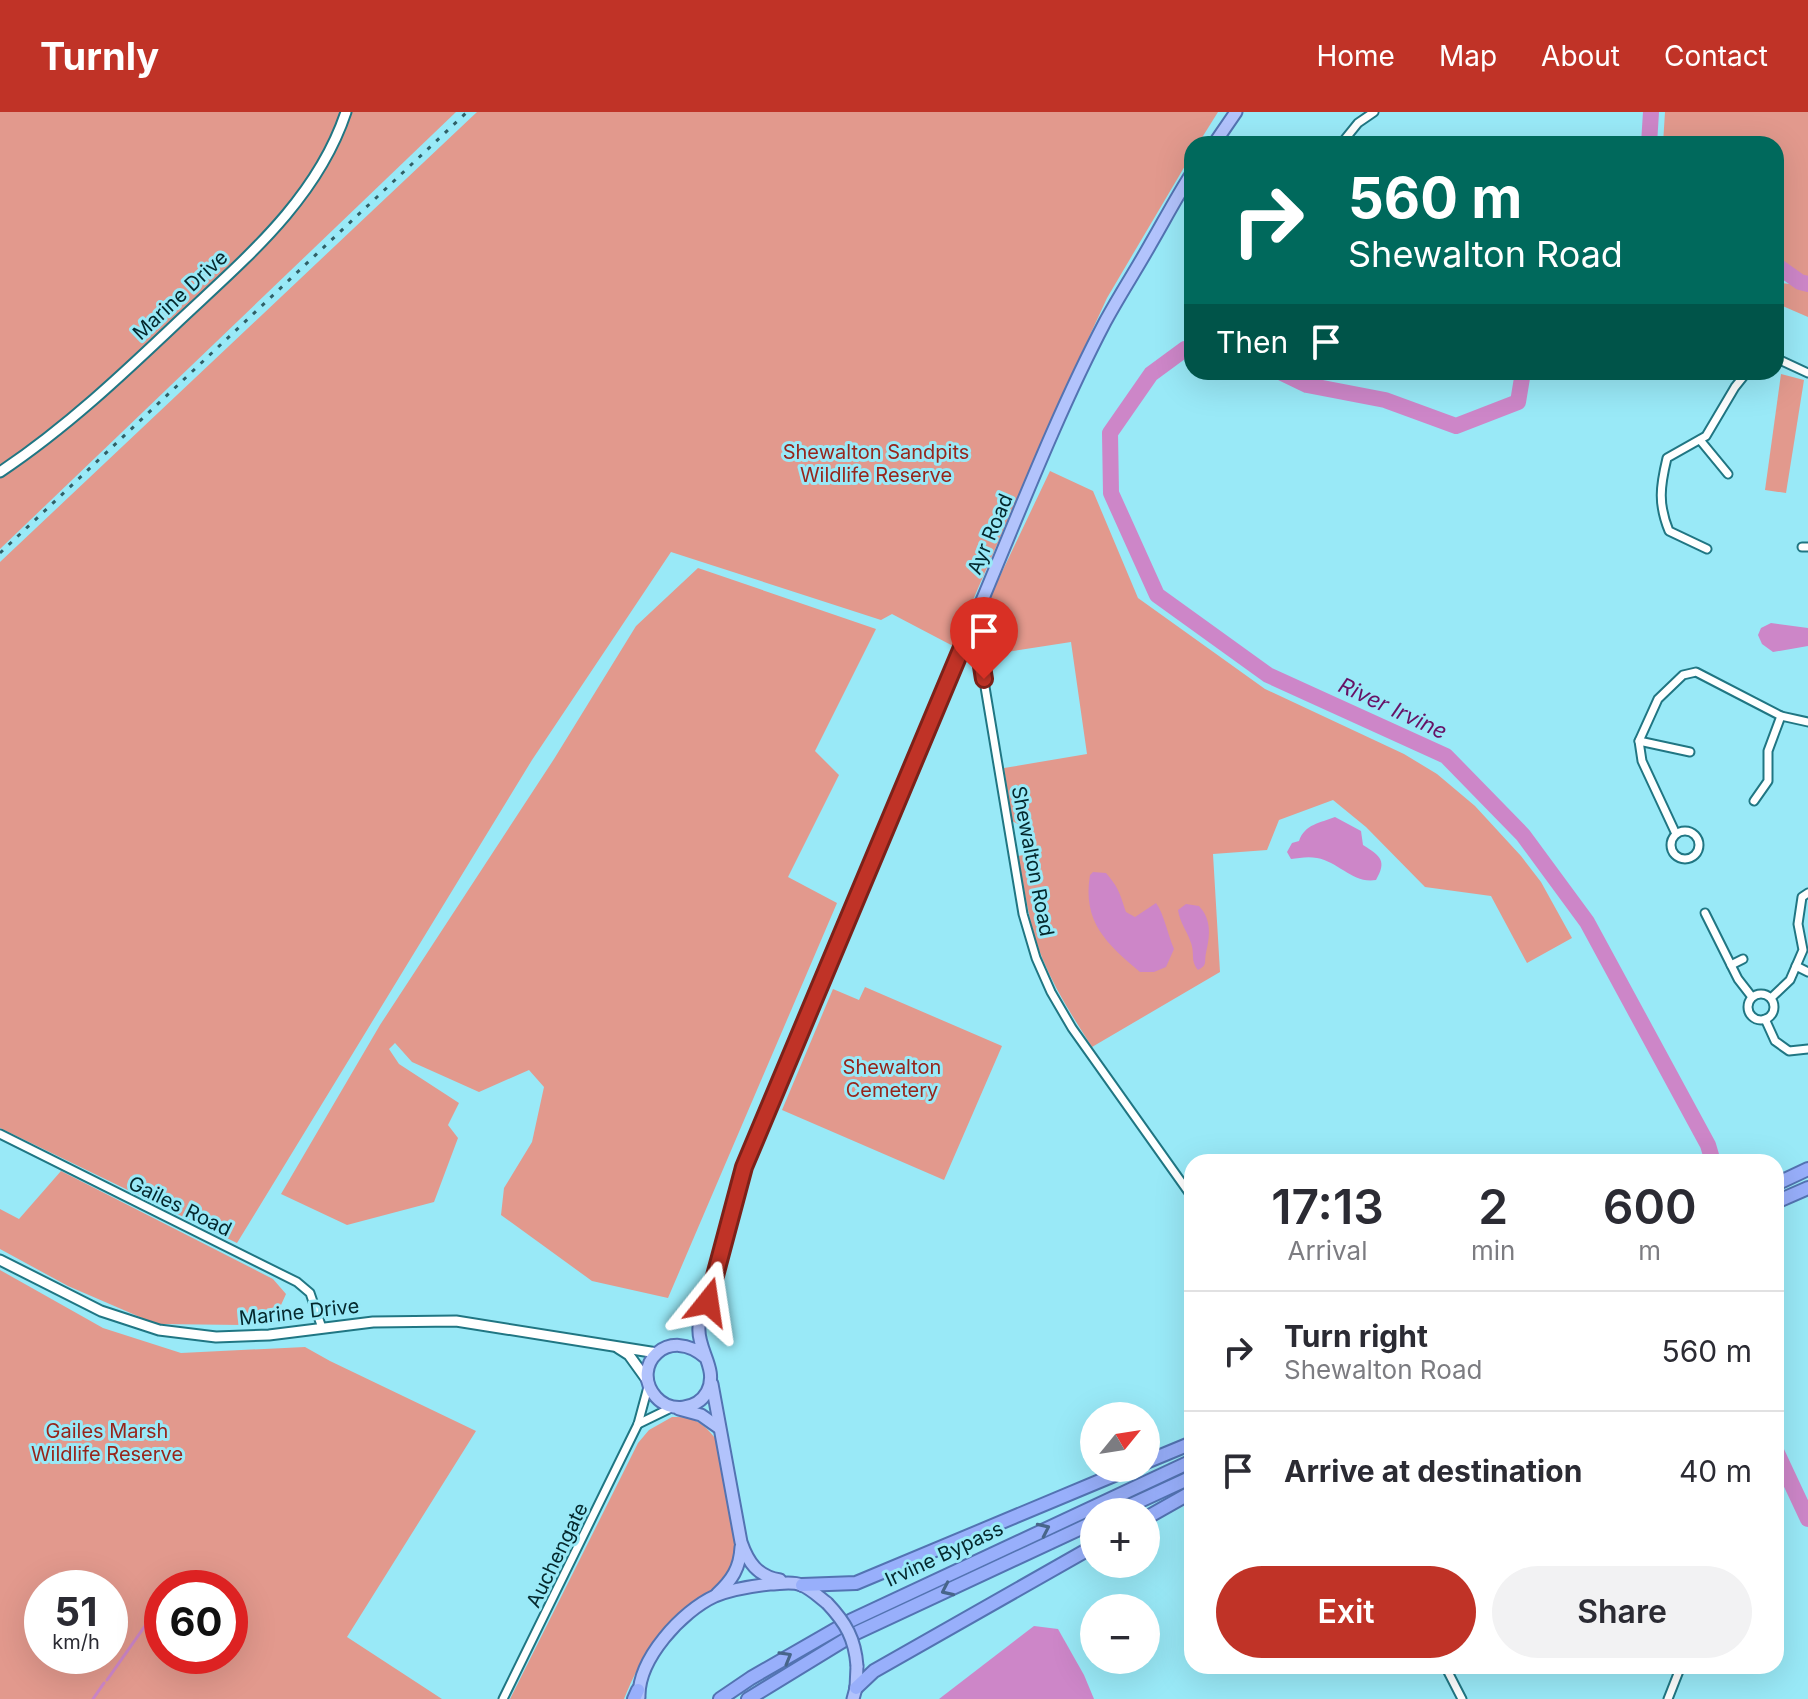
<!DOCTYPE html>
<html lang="en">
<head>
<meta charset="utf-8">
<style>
	body { margin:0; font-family:Inter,sans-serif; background:#f2f2f3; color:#2b2b33; height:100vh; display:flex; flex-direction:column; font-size:30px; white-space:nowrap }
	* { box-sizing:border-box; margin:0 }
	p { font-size:26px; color:#7c7c81 }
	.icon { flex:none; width:44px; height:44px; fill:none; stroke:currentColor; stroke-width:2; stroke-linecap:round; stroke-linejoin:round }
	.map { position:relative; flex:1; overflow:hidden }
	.details { position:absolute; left:1184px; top:1042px; width:600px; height:520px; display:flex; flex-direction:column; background:#fff; border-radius:24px; box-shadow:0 8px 32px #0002 }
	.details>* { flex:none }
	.hud { position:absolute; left:1184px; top:24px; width:600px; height:244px; border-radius:24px; box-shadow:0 8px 32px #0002; background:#00695c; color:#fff; overflow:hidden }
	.needle { width:52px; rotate:60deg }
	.controls { position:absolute; left:1080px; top:1290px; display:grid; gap:16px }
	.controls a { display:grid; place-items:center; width:80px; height:80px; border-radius:50%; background:#fff; box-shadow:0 8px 32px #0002; font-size:40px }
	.speed { position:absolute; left:24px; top:1458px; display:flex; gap:16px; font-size:40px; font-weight:700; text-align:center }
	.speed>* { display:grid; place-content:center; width:104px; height:104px; border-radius:50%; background:#fff; box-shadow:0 8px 32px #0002; line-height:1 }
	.speed small { font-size:20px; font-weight:400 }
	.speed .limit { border:12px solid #d22; background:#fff; color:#111 }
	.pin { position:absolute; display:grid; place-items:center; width:68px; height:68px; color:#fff; margin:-82px -34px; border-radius:50% 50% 50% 0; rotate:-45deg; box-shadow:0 0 8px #0007 }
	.pin .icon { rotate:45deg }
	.me { position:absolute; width:88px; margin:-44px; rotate:15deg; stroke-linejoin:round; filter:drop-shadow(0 0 6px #0008) }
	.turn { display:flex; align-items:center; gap:28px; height:168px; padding:0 32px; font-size:36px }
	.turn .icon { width:104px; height:104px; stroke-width:2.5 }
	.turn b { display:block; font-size:56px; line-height:68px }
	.then { display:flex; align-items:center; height:76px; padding:0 32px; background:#0003; gap:16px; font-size:30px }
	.eta { display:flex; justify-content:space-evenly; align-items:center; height:136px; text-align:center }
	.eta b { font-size:48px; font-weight:600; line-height:56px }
	.primary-button { display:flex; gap:16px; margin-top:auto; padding:16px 32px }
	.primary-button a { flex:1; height:92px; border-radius:48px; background:#c03327; color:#fff; font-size:32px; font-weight:600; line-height:92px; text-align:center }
	.primary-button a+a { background:#f2f2f3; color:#2b2b33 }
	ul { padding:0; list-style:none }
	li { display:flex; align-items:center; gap:24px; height:120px; padding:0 32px; border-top:2px solid #e1e1e2 }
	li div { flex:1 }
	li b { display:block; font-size:30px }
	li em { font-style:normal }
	header { display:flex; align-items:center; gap:48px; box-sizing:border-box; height:112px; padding:0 40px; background:#c03327; color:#fff }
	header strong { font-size:38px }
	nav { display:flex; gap:44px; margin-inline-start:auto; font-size:28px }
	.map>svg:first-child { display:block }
</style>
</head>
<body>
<header>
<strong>Turnly</strong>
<nav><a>Home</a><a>Map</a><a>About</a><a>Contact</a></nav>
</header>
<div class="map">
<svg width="1808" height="1587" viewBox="0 0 1808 1587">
	<rect width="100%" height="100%" fill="#99e9f7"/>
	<g fill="#e2998d" fill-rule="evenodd">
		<path d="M0,0H456L0,437Z"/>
		<path d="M477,0H1218L1198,32H1192V42L1107,186L1055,299L953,534L892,502L881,508L671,440L532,648L237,1131L0,1016V450Z"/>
		<path d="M1665,0H1808V167L1794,162L1776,147V32H1663Z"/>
		<path d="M1781,171L1808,174V205L1776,191V177Z"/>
		<path d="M1781,262L1804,268L1786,381L1765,378Z"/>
		<path d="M1050,359L1093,379L1138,486L1265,577L1404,642L1437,662L1475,694L1521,744L1541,770L1572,826L1527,851L1491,784L1425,775L1366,715L1333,688L1279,708L1267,738L1213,742L1220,860L1092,935C1074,907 1056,879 1043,848C1029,815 1025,779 1018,744L1029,742L1026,716L1012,709L1004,656L1087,642L1071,530L988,543C984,521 984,505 991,483Z"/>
		<path d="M698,456L876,517L815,639L839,663L788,765L837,791L668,1186L592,1169L501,1103L504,1076L532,1030L544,975L529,958L479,980L412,950L395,931L389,937L399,952L459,991L448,1013L458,1026L434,1090L347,1113L281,1082L380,913L554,647L636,514Z"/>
		<path d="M865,875L1002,934L944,1068L782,998L833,877L859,888Z"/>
		<path d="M61,1059L273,1167L286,1182L281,1193L243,1213L156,1212L68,1174L0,1137V1097L19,1107Z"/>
		<path d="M0,1158L103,1216L181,1241L305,1235L330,1249L476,1319L347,1525L442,1587H0ZM42,1476H110V1544H42ZM162,1476H230V1544H162Z"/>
		<path d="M672,1305C692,1304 703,1310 715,1326C721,1360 739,1417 733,1449C726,1484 680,1496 660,1522C645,1541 633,1564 624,1587H510L638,1331L649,1318Z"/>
	</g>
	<g fill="#cd86c8">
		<path d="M1771,511L1808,516V534L1773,540L1762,532L1758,523L1761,516Z"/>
		<path d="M1335,705L1361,719L1363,733C1381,744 1387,749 1376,768C1353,772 1339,750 1317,746C1308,744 1299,746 1291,747L1287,740L1292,731L1299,729C1305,712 1320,711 1335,705Z"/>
		<path d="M1093,760L1106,761C1119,776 1120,782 1126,800L1135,805L1156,791C1164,802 1168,823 1174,837L1166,855L1154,860H1140C1107,832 1082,810 1090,763Z"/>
		<path d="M1186,792L1199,794C1212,808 1210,824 1206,841C1204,850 1208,853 1198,858C1190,848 1195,842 1191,831C1187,819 1180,811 1178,798Z"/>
		<path d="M1034,1514L1058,1517L1084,1563L1094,1587H939Z"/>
	</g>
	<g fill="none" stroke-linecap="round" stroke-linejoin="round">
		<g stroke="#cd86c8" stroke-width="3">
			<path d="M107,1568L152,1504"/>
			<path d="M93,1587L104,1571"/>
		</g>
		<g stroke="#cd86c8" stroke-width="16">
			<path d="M1649,32L1651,0"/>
			<path d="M1776,153L1800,170L1808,172"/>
			<path d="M1192,236L1185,237L1151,262L1110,321L1111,381L1157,483L1268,563L1446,644L1523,723L1587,810L1708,1033L1713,1050"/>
			<path d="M1280,260L1307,273L1385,288L1456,314L1518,290L1523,260"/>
			<path d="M1776,1339L1808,1407"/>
		</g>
		<g stroke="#207683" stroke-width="11">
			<g id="minor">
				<path d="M1341,32L1358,11L1374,0"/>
				<path d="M1776,249H1782L1808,261"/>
				<path d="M1700,328L1728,362"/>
				<path d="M1802,435H1808"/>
				<path d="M1707,437L1669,419C1658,392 1660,375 1667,346L1706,324L1735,275L1747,260"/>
				<path d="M968,521L975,528L979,539L1023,802L1036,846L1051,880L1072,916L1192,1085"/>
				<path d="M1639,629L1690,640"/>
				<path d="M1754,689L1768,669V639L1781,604"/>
				<circle cx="1685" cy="733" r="14"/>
				<path d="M1676,722L1642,649L1639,629L1658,587L1683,563L1696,560L1781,604L1808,610"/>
				<path d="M1705,801L1738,867L1752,885"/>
				<path d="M1731,853L1743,847"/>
				<path d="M1796,854L1808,860"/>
				<circle cx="1761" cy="895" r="13"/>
				<path d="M1771,886L1790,868L1803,838L1798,812L1802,785L1808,781"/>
				<path d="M1765,907L1775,929L1789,939L1808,937"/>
				<path d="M0,1022L297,1170L310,1181L322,1216"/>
				<path d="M638,1312L673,1295"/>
				<path d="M1445,1554L1462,1587"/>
				<path d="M503,1587L638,1312L648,1275"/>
				<path d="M1668,1587L1681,1554"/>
			</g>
		</g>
		<g stroke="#207683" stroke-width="13">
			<g id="tertiary">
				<path d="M0,360C66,316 123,262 181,207C246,146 317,87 346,0"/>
				<path d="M0,1148L101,1199L159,1218L216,1225L269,1223L373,1210L456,1209L657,1241"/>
				<path d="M618,1236L629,1243L647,1268"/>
			</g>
		</g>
		<g stroke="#5373b2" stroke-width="15">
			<g id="primary">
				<path d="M1214,32L1236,0"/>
				<path d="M706,1246C669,1212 629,1254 656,1285C670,1301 697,1298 707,1280C719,1257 697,1238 699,1215C700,1203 713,1172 717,1158C726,1124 733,1090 744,1057C760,1007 784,959 804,911C863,768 923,626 984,484C1022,393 1059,298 1105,210C1119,184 1136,158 1150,133C1164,109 1177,84 1192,61"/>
				<path d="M712,1272L741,1430C748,1450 757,1464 780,1468"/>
				<path d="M679,1297L701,1303L718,1315"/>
				<path d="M717,1482C732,1468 740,1456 741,1435"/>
				<path d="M639,1585C638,1547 682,1499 715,1484C732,1477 752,1474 770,1472C780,1472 792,1469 801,1473C810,1476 819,1485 827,1491"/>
				<path d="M853,1587L856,1576L857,1554"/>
			</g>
		</g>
		<g stroke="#5373b2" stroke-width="16">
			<g id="trunk">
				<path d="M1776,1072L1808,1057"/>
				<path d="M1776,1090L1808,1076"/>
				<path d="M1146,1350L1192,1331"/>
				<path d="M1116,1400L1192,1365"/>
				<path d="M1146,1406L1192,1380"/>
				<path d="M802,1473L856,1471L1131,1356"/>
				<path d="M856,1576L874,1559L1094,1434"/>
				<path d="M634,1587L638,1578"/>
				<path d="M720,1587L751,1566L852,1508L1192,1349"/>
				<path d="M748,1587L856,1521L1094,1410"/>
			</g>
		</g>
		<use href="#minor" stroke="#fff" stroke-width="7"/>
		<use href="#tertiary" stroke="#fff" stroke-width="9"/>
		<use href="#primary" stroke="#b2c3fc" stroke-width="11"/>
		<use href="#trunk" stroke="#98affb" stroke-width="12"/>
		<path stroke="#2f6067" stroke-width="3" stroke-dasharray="4 8" stroke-linecap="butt" d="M0,441L467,0"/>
		<g stroke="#5373b2" stroke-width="15" stroke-linecap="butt">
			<path id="primary-bridge" d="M827,1491C846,1511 855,1527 857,1554"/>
		</g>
		<use href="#primary-bridge" stroke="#b2c3fc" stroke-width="11"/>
	</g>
	<defs><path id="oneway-chevron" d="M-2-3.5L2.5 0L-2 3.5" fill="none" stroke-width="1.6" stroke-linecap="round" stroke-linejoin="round" transform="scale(2)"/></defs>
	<g stroke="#47658a">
		<use href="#oneway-chevron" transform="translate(1044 1417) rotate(-25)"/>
		<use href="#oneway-chevron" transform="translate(947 1478) rotate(155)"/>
		<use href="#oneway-chevron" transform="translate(786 1545) rotate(-30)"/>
	</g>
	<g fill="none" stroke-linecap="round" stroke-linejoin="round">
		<g stroke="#7d2119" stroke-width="20">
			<path id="route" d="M708,1190L744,1055L968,521C981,534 981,550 984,567"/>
		</g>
		<use href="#route" stroke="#c03327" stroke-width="14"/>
	</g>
	<g text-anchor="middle" stroke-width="6" stroke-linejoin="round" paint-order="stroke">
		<g font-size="20" fill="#04282d" stroke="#99e9f7">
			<text transform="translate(180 183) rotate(-43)" y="7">Marine Drive</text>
			<text transform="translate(990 422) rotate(-67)" y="7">Ayr Road</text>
			<text transform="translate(1033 749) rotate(79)" y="7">Shewalton Road</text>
			<text transform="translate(180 1094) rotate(26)" y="7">Gailes Road</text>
			<text transform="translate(299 1200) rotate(-6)" y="7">Marine Drive</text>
			<text transform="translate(944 1442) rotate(-25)" y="7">Irvine Bypass</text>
			<text transform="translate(557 1443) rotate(-64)" y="7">Auchengate</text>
		</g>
		<g font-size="20" fill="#97251b" stroke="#99e9f7">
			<text x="876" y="347">Shewalton Sandpits<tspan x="876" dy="23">Wildlife Reserve</tspan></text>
			<text x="892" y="962">Shewalton<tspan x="892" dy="23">Cemetery</tspan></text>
			<text x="107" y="1326">Gailes Marsh<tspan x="107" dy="23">Wildlife Reserve</tspan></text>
		</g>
		<g font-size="22" font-style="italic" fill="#671165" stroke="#99e9f7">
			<text transform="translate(1393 596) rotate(25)" y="8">River Irvine</text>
		</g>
	</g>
</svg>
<div class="controls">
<a><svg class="needle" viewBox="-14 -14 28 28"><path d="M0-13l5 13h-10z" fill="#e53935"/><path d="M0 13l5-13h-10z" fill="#7c7c81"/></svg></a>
<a>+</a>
<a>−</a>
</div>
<div class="speed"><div>51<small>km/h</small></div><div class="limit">60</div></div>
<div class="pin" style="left:984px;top:567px;background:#d93025"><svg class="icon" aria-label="arrive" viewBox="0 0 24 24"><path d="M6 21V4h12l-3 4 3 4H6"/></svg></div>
<svg class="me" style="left:708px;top:1190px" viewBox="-20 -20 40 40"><path d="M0-17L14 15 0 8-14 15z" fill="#c03327" stroke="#fff" stroke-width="4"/></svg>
<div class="hud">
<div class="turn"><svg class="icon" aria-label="right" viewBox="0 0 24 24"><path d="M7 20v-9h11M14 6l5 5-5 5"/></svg><div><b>560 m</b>Shewalton Road</div></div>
<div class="then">Then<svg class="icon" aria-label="arrive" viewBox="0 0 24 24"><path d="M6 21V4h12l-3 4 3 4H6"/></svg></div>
</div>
<section class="details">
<div class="eta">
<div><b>17:13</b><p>Arrival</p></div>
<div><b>2</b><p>min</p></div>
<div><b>600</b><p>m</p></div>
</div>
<ul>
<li><svg class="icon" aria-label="right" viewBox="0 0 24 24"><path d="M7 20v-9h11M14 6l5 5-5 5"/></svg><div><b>Turn right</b><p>Shewalton Road</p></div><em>560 m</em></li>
<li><svg class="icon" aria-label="arrive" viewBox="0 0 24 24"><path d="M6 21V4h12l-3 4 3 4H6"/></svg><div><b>Arrive at destination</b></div><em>40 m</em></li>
</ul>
<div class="primary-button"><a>Exit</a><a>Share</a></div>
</section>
</div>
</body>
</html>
